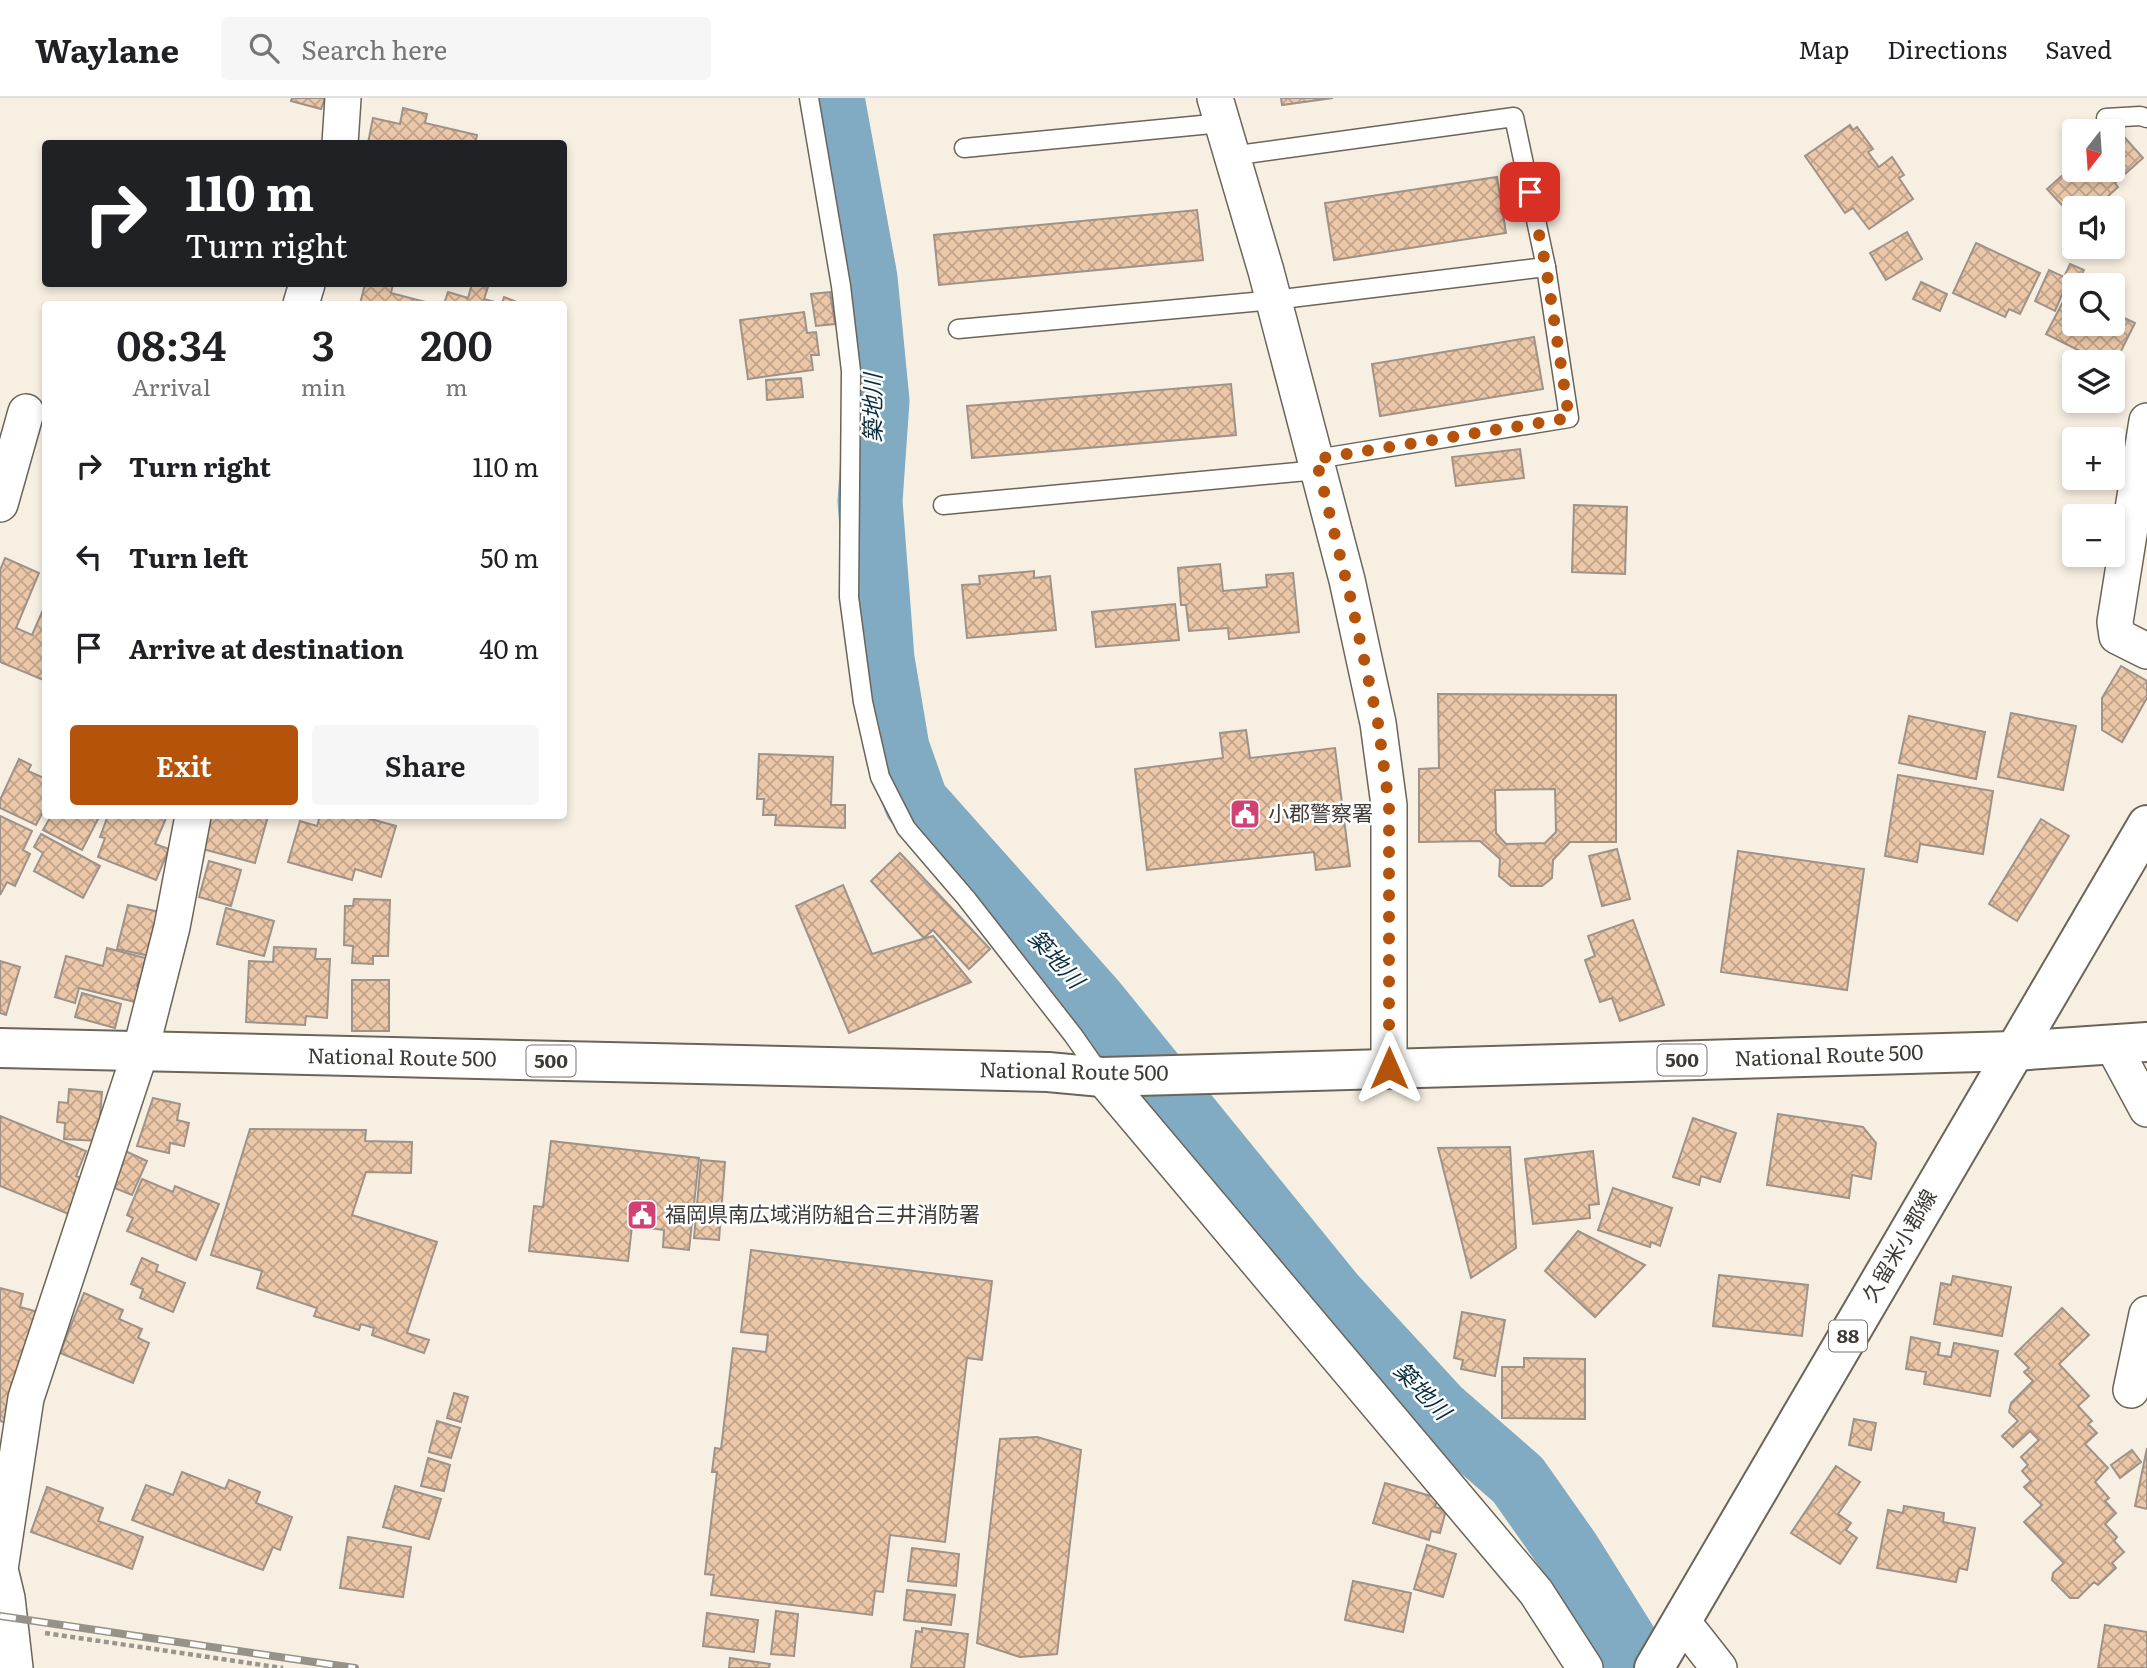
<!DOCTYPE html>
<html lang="en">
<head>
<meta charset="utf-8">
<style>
	body { margin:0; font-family:Literata,"Noto Sans JP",serif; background:#f6f6f6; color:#202124; height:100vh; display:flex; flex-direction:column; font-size:26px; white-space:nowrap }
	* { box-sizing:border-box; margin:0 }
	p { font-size:23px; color:#757577 }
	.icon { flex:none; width:38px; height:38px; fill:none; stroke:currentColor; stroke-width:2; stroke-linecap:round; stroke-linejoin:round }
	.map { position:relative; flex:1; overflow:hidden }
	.panel { position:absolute; left:42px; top:203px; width:525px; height:518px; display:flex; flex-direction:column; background:#fff; border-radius:7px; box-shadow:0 4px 10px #0003 }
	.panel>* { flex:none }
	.top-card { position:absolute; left:42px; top:42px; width:525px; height:147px; border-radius:7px; box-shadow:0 4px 10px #0003; background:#202124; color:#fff; overflow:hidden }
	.needle { width:46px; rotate:197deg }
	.tools { position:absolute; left:2062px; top:21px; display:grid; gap:14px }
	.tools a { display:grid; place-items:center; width:63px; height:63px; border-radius:7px; background:#fff; box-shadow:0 4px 10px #0003; font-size:35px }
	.pin { position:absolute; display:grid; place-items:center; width:60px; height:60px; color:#fff; margin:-30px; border-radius:14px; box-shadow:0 4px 10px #0006 }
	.me { position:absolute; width:77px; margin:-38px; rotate:0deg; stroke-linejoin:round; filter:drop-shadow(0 0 5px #0008) }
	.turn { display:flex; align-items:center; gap:24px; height:147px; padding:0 28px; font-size:32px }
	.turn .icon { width:91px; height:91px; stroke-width:2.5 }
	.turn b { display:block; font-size:49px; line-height:60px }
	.eta { display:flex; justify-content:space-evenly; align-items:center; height:119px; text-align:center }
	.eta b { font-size:42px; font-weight:600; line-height:49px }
	.action { display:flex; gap:14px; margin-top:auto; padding:14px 28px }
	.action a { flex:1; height:80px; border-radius:7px; background:#b45309; color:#fff; font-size:28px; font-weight:600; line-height:80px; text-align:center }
	.action a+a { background:#f6f6f6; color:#202124 }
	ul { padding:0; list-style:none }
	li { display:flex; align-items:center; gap:21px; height:91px; padding:0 28px }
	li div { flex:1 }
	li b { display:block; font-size:26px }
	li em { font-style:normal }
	header { display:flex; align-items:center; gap:42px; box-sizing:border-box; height:98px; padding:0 35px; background:#fff; border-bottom:2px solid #e0e0e0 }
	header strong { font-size:33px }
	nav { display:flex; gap:38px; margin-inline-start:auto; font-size:24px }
	.search { width:490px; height:63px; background:#f6f6f6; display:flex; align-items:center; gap:18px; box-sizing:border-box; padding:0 24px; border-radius:7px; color:#757577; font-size:26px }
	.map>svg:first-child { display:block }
</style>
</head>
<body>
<header>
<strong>Waylane</strong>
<div class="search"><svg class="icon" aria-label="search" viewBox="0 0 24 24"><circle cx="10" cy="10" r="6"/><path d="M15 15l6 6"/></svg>Search here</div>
<nav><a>Map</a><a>Directions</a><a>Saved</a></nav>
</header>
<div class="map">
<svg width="2147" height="1570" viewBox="0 0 2147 1570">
	<defs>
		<pattern id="building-cross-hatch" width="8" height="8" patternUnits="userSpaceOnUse" patternTransform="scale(1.75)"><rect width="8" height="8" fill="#ecc8a9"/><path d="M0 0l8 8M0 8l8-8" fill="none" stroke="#c0a38a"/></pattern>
	</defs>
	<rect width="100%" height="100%" fill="#f7f0e2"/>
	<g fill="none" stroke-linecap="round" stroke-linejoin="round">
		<path stroke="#80abc3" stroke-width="65" d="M832,0L865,180L877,303L870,403L882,561L897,650L916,704L1093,903L1333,1198L1439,1313L1518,1382L1568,1453L1641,1570"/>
	</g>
	<g fill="url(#building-cross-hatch)" stroke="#9e9289" stroke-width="2" fill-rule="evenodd">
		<path d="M292,0H325L321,11L291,3Z"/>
		<path d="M1281,0H1333L1282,7Z"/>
		<path d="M403,10L427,16L425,25L477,37L475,46H361L368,45L373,20L400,26Z"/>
		<path d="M1850,27L1853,32L1857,29L1873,51L1868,54L1879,69L1892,59L1904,77L1899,80L1913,101L1869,131L1853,110L1845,115L1805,58Z"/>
		<path d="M2118,32L2143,60L2115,85L2118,89L2095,110H2074V120L2047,91L2074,67V72H2112V38Z"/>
		<path d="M1497,79L1506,135L1334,162L1325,105Z"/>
		<path d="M1197,112L1203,162L939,187L934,137Z"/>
		<path d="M1907,134L1922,161L1886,182L1870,155Z"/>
		<path d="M1976,145L2040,175L2020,216L2009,211L2005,219L1953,195Z"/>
		<path d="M2070,166L2084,172L2074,191L2066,187L2055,213L2035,203L2049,172L2064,179Z"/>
		<path d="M1921,184L1947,196L1940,213L1913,201Z"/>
		<path d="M365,186H393L391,195L433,206H360Z"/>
		<path d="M472,186L488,189L484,201L502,206L504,199L517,204L516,206H444L448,194L468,200Z"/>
		<path d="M830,194L835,226L816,228L811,196Z"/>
		<path d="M2066,198L2074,202V226H2112V214L2135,225L2113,269L2112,264H2102L2046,236Z"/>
		<path d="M804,214L807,235L816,234L819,257H811L813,272L748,281L740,222Z"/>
		<path d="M1534,239L1543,291L1380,318L1372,266Z"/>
		<path d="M801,280L803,299L767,302L766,282Z"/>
		<path d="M1231,286L1236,337L972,360L967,308Z"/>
		<path d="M1520,351L1524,380L1456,388L1452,359Z"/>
		<path d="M1574,407L1627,409L1625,476L1572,474Z"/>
		<path d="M5,460L39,475L16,530L32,537L46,505V583L0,564V472Z"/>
		<path d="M1220,466L1223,493L1267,489L1266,477L1293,475L1299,534L1229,541L1228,530L1189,533L1186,507H1181L1178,470Z"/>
		<path d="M1034,473V480L1050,478L1056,532L967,540L962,487L980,486L979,478Z"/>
		<path d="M1175,506L1179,542L1096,549L1092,514Z"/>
		<path d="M2121,568L2147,583V600L2122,644L2102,632V600Z"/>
		<path d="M1438,596L1616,597V744H1570L1553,762L1552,780L1542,788H1511L1499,778L1500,761L1480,743L1419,744V671L1439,670ZM1555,691L1556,734L1545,745L1506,746L1496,735L1495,692Z"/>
		<path d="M2011,615L2076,628L2063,692L1998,679Z"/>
		<path d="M1909,618L1985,634L1976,681L1899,665Z"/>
		<path d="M1246,632L1250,660L1335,650L1350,768L1316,772L1314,754L1147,772L1135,671L1223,660L1220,635Z"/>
		<path d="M759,656L833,659L831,707H845V730L775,727L776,717H763L764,701H757Z"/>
		<path d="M19,661L31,667L28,673L46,681V708L36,727L0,710V702Z"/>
		<path d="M1898,677L1993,693L1983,756L1920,746L1917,764L1885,758Z"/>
		<path d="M0,718L32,733L23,752L30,756L15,788L7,784L0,797Z"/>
		<path d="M51,718H91L98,721L82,752L43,732Z"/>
		<path d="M101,718H167L155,746L169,751L156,782L98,759L105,740L100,739L107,720Z"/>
		<path d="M208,718H268L255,765L199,750Z"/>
		<path d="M320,718H360L396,728L381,779L355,771L352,782L288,764L300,723L317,728Z"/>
		<path d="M2041,721L2069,738L2017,823L1989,806Z"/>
		<path d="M41,736L100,768L83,800L34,773L43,755L34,749Z"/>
		<path d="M1617,751L1630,801L1602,808L1589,758Z"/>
		<path d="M1738,753L1864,771L1847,892L1721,874Z"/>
		<path d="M900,755L990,851L969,871L933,832L924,840L871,783Z"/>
		<path d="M209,763L241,772L231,808L199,799Z"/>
		<path d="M843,787L872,856L933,838L971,884L849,935L796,808Z"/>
		<path d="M354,801L390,802L388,858H373V866L352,865L353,848L344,847L345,808H353Z"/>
		<path d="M128,807L160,814L150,858L117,851Z"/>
		<path d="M226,810L274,823L264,858L217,846Z"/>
		<path d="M1633,822L1664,907L1620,923L1612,900L1600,904L1585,862L1595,858L1588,838Z"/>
		<path d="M274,849L316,851L315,861H330L327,920L306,918L305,927L246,924L249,863L273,864Z"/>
		<path d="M107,850L149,861L144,882L139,881L137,888L147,890L143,906L79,890L75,905L55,899L66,858L103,868Z"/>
		<path d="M0,863L20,869L6,917L0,915Z"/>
		<rect x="352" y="882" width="37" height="51"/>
		<path d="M82,895L121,906L115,930L75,919Z"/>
		<path d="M69,991L102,994L98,1043L64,1041L65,1025L57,1024L59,1004L68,1005Z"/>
		<path d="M153,1000L180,1006L177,1022L189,1025L184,1048L170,1045L169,1055L137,1048Z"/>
		<path d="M1778,1016L1863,1029L1876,1045L1871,1081L1852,1077L1849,1100L1767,1087Z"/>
		<path d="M0,1018L86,1053L76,1078L85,1082L71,1117L0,1088Z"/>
		<path d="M1693,1020L1736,1035L1720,1084L1701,1078L1699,1087L1673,1079Z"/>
		<path d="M250,1031L366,1032L365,1043L412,1044L411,1075L366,1074L352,1117L437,1144L407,1235L429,1242L424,1255L372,1237L374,1230L361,1226L359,1232L314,1218L317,1210L257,1190L262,1173L211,1157Z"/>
		<path d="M551,1043L699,1060L689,1152L663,1149L664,1132L632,1128L628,1163L529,1153L534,1108L543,1109Z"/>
		<path d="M1510,1049L1516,1150L1471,1180L1438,1050Z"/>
		<path d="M123,1052L147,1063L132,1097L107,1087Z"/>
		<path d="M1593,1053L1599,1106L1589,1107L1590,1120L1533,1126L1525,1061Z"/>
		<path d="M701,1062L725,1064L719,1142L694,1140Z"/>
		<path d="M142,1081L173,1094L175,1088L219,1106L196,1162L127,1133L133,1120L127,1117Z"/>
		<path d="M1613,1090L1672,1110L1660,1148L1651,1144L1650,1149L1598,1132Z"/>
		<path d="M1578,1133L1645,1167L1595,1219L1545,1173Z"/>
		<path d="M751,1152L992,1183L982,1262L967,1260L945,1444L890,1437L883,1494L875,1493L872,1517L711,1497L714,1477L705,1476L717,1374H712L715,1350L721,1351L733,1250L766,1254L768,1237L741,1234Z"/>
		<path d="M142,1160L158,1167L156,1173L185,1185L173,1214L140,1200L143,1191L131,1186Z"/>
		<path d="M1719,1177L1808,1187L1802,1238L1713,1228Z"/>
		<path d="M1953,1178L2011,1189L2002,1238L1934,1226L1941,1185L1951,1187Z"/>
		<path d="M0,1190L23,1196L20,1209L38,1214L6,1325L0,1323Z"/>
		<path d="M84,1195L123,1212L119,1221L142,1231L138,1240L149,1245L133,1285L60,1255Z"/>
		<path d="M2062,1210L2089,1237L2059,1266L2089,1298L2078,1308L2092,1323L2088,1326L2097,1335L2085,1346L2108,1370L2095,1384L2109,1400L2105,1403L2116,1415L2105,1426L2117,1439L2114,1443L2124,1454L2112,1465L2116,1470L2098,1487L2094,1484L2078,1500H2070L2052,1482L2053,1475L2064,1465L2024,1424L2042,1407L2024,1389L2031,1383L2022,1373L2028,1367L2021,1359L2039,1342L2030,1333L2013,1349L2002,1338L2018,1323L2009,1314L2011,1305L2033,1283L2024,1274L2029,1270L2015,1256Z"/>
		<path d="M1462,1214L1505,1222L1495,1278L1461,1271L1463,1262L1454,1260Z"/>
		<path d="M1911,1239L1940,1245L1938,1257L1951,1259L1954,1245L1998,1253L1990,1298L1924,1286L1926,1274L1906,1271Z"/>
		<path d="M1524,1260L1585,1261V1321L1502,1320V1269H1524Z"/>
		<path d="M454,1295L468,1299L461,1324L447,1320Z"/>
		<path d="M1854,1321L1876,1325L1871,1352L1849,1347Z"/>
		<path d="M437,1323L460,1330L451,1360L429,1354Z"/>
		<path d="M1037,1339L1081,1352L1057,1556L1020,1559L977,1545L1000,1341Z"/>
		<path d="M2147,1350V1411L2135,1408Z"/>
		<path d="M2132,1352L2141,1364L2120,1380L2111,1367Z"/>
		<path d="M428,1360L450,1367L444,1393L421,1388Z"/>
		<path d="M1836,1368L1860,1384L1838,1416L1851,1425L1846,1432L1857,1440L1840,1466L1791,1435Z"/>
		<path d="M182,1374L225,1391L229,1382L260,1394L256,1405L292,1419L280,1452L273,1449L263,1472L132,1422L146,1387L173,1397Z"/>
		<path d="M1385,1385L1438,1400L1435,1409L1446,1412L1440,1435L1431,1433L1429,1442L1373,1425Z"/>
		<path d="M395,1388L441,1401L429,1441L383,1429Z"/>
		<path d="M47,1389L103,1410L98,1423L143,1439L132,1471L31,1434Z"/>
		<path d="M1904,1408L1944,1415L1943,1424L1975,1430L1967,1472L1959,1470L1956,1484L1877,1470L1888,1412L1903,1415Z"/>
		<path d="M348,1439L411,1449L403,1499L340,1490Z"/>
		<path d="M1427,1447L1456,1456L1443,1499L1414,1491Z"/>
		<path d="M912,1450L959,1456L956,1488L908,1483Z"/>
		<path d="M1353,1483L1411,1495L1403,1534L1345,1522Z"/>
		<path d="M907,1492L955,1497L951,1527L904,1522Z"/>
		<path d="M776,1513L798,1516L794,1558L771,1556Z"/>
		<path d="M707,1515L758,1522L754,1554L703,1548Z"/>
		<path d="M2105,1527L2147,1534V1570H2098Z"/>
		<path d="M922,1530L968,1536L964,1570H911L916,1533L922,1534Z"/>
		<path d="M730,1560L770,1566L769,1570H729Z"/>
	</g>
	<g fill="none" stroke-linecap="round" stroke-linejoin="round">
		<g stroke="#6b6559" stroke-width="21">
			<g id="lane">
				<path d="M809,0L841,188L851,273L849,499L863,604L880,679L906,730L966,800L1073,937L1101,977"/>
				<path d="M2106,20L2140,18L2147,20"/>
				<path d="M964,50L1222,25"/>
				<path d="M1231,58L1514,19L1546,169L1569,320L1316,361"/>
				<path d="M958,231L1274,202L1546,169"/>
				<path d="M943,407L1318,372"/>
			</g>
		</g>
		<g stroke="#6b6559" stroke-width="38">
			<g id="street">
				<path d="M1215,0L1266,173L1347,482L1378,625L1389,707V970"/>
				<path d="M340,46L343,0"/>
				<path d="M301,206L307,186"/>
				<path d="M2147,323L2115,524L2117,538L2147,553"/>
				<path d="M0,406L26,314"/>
				<path d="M2112,946L2147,1011"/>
				<path d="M1102,979L1536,1494L1585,1570"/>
				<path d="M2131,1292L2147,1216"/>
				<path d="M1682,1523L1719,1570"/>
				<path d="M15,1570L7,1500L0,1471L26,1300L140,955L172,829L193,718"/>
			</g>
		</g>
		<g stroke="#6b6559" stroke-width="42">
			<path id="primary" d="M1654,1570L2147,727"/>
		</g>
		<g stroke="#6b6559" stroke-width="42">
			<path id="highway" d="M0,950L1048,974L1102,979L2014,953L2147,944"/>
		</g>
		<path stroke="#9a958c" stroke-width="4.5" stroke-dasharray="5 3.5" stroke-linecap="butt" d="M45,1535L283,1570"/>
		<use href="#lane" stroke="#fff" stroke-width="18"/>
		<use href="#street" stroke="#fff" stroke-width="35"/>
		<use href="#primary" stroke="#fff" stroke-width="38"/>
		<use href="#highway" stroke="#fff" stroke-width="38"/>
		<g stroke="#979288" stroke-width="8">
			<path id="rail" d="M0,1518L355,1570"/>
		</g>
		<use href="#rail" stroke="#fefefe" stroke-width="5" stroke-dasharray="16" stroke-linecap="butt"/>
	</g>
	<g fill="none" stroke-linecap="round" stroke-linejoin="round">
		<path stroke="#b45309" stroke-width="12" stroke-dasharray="0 21.6" d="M1389,970V707L1378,625L1352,506L1316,361L1569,320L1546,169L1530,94"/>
	</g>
	<defs>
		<g id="civic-square" transform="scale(1.575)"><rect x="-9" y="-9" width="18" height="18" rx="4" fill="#cf4273" stroke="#fefefe"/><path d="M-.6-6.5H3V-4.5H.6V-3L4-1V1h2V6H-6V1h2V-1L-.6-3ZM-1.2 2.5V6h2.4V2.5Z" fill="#fff"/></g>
	</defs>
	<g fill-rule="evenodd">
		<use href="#civic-square" x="1245" y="716"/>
		<use href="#civic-square" x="642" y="1117"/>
	</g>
	<g text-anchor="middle" stroke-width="5" stroke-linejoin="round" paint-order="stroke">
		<g fill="#fefefe" stroke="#777571" stroke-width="2">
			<rect x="1657.5" y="946.5" width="49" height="31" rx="5"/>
			<rect x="526.5" y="947.5" width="49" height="31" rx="5"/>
			<rect x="1829" y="1222.5" width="38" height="31" rx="5"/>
		</g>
		<g font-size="19" font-weight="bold" fill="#3d3a35">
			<text x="1682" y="969">500</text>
			<text x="551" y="970">500</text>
			<text x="1848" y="1245">88</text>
		</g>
		<g font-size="21" fill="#3d3a35" stroke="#fefefe" text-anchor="start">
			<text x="1268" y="723">小郡警察署</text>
			<text x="665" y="1124">福岡県南広域消防組合三井消防署</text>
		</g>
		<g font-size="21" fill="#3d3a35" stroke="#fefefe">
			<text transform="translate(1829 958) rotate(-2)" y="7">National Route 500</text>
			<text transform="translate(402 960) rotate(1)" y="7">National Route 500</text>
			<text transform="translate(1074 974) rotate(1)" y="7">National Route 500</text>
			<text transform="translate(1900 1148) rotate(-60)" y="7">久留米小郡線</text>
		</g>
		<g font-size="23" font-style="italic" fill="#072d3f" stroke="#fefefe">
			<text transform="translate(873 310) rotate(-90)" y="8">築地川</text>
			<text transform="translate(1056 861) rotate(48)" y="8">築地川</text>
			<text transform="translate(1422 1293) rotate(46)" y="8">築地川</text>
		</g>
	</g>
</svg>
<div class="tools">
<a><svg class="needle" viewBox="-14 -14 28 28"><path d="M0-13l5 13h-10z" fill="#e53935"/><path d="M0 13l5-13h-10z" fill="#757577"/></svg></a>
<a><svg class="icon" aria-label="sound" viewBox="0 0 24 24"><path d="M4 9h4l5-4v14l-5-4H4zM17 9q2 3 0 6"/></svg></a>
<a><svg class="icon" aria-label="search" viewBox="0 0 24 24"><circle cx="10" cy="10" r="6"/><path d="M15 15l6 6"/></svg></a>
<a><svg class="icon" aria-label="layers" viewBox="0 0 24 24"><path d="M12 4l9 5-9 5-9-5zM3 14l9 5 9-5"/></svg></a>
<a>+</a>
<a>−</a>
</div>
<div class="pin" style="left:1530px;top:94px;background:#d93025"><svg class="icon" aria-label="arrive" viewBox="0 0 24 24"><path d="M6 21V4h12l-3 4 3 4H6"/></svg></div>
<svg class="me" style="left:1389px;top:970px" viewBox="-20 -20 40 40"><path d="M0-17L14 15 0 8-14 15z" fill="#b45309" stroke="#fff" stroke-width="4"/></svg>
<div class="top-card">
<div class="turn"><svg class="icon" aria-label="right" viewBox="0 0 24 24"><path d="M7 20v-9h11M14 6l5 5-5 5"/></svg><div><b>110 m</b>Turn right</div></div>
</div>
<section class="panel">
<div class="eta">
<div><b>08:34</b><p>Arrival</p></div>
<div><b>3</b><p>min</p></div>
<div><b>200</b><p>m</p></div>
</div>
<ul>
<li><svg class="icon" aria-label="right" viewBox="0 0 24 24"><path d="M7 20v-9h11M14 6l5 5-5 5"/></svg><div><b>Turn right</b></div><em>110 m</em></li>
<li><svg class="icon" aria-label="left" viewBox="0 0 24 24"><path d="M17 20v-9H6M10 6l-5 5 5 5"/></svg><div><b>Turn left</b></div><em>50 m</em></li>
<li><svg class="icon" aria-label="arrive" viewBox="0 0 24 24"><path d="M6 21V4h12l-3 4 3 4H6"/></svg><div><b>Arrive at destination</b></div><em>40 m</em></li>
</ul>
<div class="action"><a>Exit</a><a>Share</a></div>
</section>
</div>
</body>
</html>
